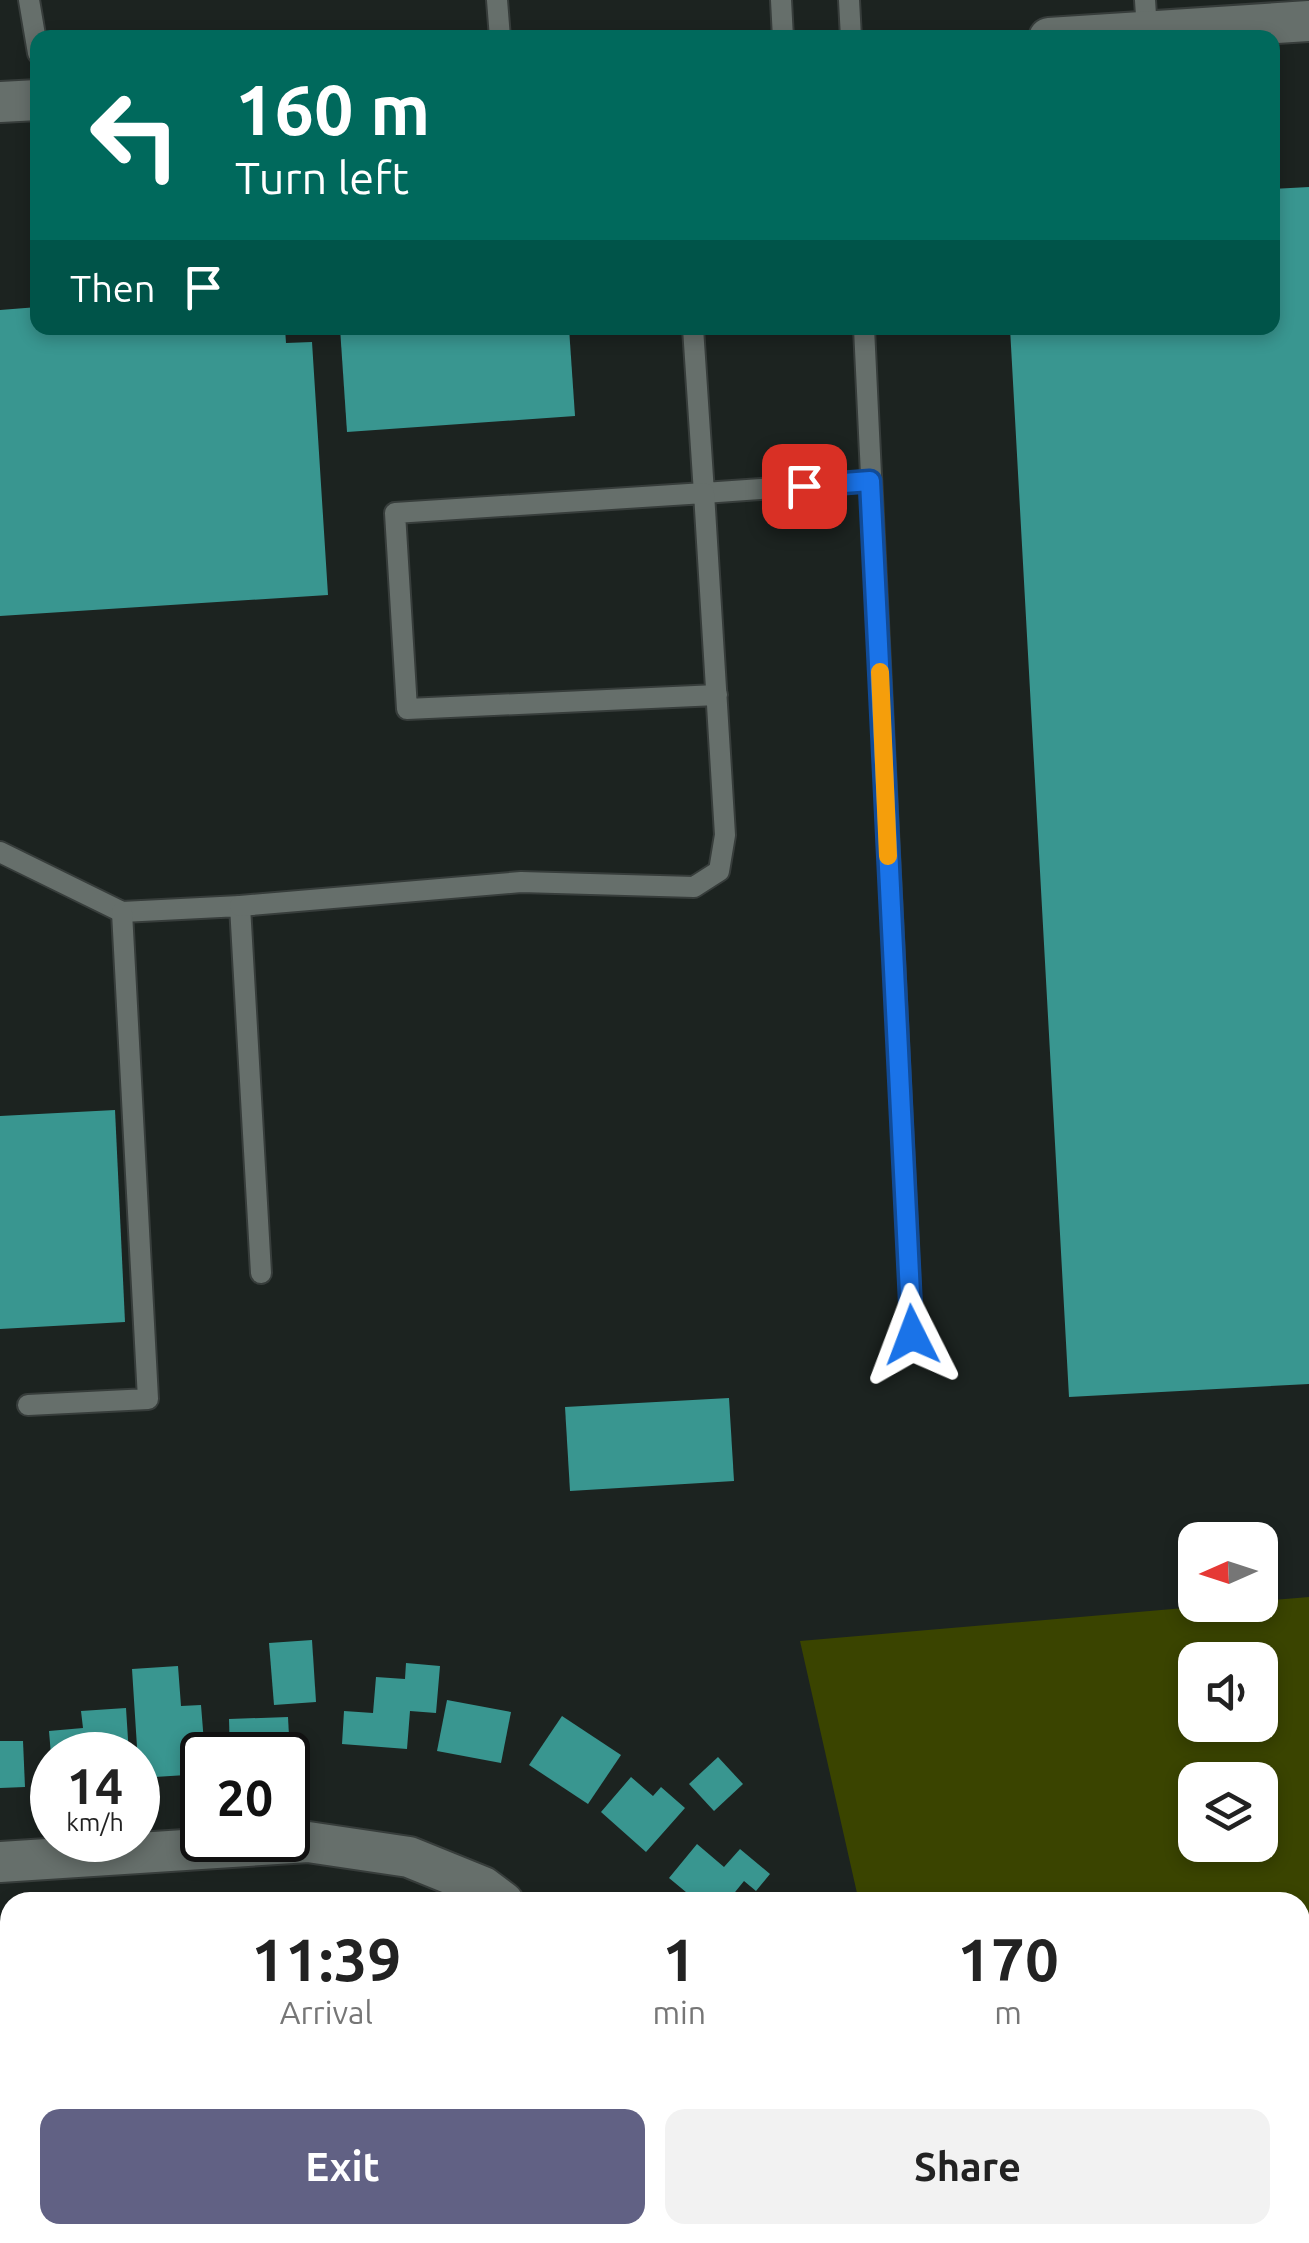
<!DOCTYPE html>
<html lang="en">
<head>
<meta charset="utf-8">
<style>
	body { margin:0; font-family:Ubuntu,sans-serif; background:#f2f2f2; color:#222; height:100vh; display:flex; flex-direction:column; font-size:38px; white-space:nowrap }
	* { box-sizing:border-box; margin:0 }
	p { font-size:32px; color:#767676 }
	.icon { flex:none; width:55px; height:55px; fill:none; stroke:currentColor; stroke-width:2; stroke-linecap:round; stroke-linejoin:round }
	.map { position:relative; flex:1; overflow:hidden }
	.panel { position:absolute; left:0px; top:1892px; width:1310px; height:352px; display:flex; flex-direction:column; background:#fff; border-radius:30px 30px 0 0; box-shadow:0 5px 15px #0003 }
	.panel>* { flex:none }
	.banner { position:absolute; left:30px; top:30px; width:1250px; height:305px; border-radius:20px; box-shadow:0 5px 15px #0003; background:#00695c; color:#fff; overflow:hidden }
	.needle { width:65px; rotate:267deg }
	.tools { position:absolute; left:1178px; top:1522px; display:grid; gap:20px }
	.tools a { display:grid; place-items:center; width:100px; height:100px; border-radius:20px; background:#fff; box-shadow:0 5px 15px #0003; font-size:50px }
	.speed { position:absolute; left:30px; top:1732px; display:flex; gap:20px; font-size:50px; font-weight:700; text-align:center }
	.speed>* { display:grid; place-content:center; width:130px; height:130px; border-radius:50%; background:#fff; box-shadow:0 5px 15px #0003; line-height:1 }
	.speed small { font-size:25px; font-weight:400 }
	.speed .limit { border:5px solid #111; border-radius:15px; background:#fff; color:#111 }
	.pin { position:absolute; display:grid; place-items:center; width:85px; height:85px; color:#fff; margin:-42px; border-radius:20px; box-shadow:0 5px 15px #0006 }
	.me { position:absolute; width:110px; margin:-55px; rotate:357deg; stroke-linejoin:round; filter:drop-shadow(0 0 8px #0008) }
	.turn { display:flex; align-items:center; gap:35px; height:210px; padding:0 40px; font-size:45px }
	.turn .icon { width:130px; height:130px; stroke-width:2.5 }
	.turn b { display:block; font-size:70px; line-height:85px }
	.then { display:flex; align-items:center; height:95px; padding:0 40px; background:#0003; gap:20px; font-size:38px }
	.eta { display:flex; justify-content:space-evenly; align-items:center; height:170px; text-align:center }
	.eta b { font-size:60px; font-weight:600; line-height:70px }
	.primary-button { display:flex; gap:20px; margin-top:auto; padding:20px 40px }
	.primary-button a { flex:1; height:115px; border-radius:20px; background:#616184; color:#fff; font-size:40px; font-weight:600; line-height:115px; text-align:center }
	.primary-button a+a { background:#f2f2f2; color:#222 }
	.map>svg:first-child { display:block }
</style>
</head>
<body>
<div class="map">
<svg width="1309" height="2243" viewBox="0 0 1309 2243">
	<rect width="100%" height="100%" fill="#1c2320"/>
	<g fill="#3a4400" fill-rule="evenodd">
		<path d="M1309,1597V2140L1300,2192V1902H859L800,1641L1219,1605H1260V1601ZM1195,1660H1260V1725H1195ZM1195,1780H1260V1845H1195Z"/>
		<path d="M1109,2235H1293L1291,2243H1108Z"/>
	</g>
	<g fill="#399690">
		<path d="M1309,187V1384L1069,1397L1010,328H1272V189Z"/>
		<path d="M38,307V328H285L286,343L312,342L328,595L0,616V310Z"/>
		<path d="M340,328H569L575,416L347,432Z"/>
		<path d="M115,1110L125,1322L0,1329V1116Z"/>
		<path d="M729,1398L734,1481L570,1491L565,1407Z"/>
		<path d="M312,1640L316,1702L274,1705L269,1643Z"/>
		<path d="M406,1663L440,1666L436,1713L410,1711L407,1749L342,1744L344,1711L373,1713L376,1677L405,1679Z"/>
		<path d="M178,1666L181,1706L201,1705L205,1755L202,1774L139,1778L132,1669Z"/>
		<path d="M447,1700L511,1712L501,1763L437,1751Z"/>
		<path d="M126,1708L129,1755H51L49,1731L83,1728L81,1711Z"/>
		<path d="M562,1716L621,1755L588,1804L529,1765Z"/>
		<path d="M288,1717L290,1755H230L229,1719Z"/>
		<path d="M0,1741H23L25,1787L0,1788Z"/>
		<path d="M718,1757L743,1784L714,1811L689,1784Z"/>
		<path d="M631,1777L653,1796L661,1787L685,1808L646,1852L601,1812Z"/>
		<path d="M697,1844L724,1867L740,1849L770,1874L756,1891L744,1881L727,1902H698L669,1878Z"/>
		<path d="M4,2108H10V2148H7Z"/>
		<path d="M10,2183V2235H39V2243H0V2184Z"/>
		<rect x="66" y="2235" width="60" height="8"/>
		<path d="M153,2235H217L218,2242L153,2243Z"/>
		<path d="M332,2235H396L397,2243H333Z"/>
	</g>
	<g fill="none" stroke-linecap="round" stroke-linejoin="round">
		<g stroke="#373d3b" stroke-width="24">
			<g id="service">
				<path d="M29,0L38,53"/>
				<path d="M497,0L500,38"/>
				<path d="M781,0L783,38"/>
				<path d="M849,0L851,38"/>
				<path d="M1145,0L1147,31"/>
				<path d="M693,328L704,493L870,481"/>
				<path d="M864,328L912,1335"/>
				<path d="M0,852L122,912L240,906L261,1273"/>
				<path d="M240,906L521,882L694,887L719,871L725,835L704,493L395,513L407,709L717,695"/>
				<path d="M28,1405L148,1399L122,912"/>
			</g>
		</g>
		<g stroke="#373d3b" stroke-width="44">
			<g id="minor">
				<path d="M1049,38L1309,21"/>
				<path d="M0,102L38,100"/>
				<path d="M0,1862L308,1842L409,1857L483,1887L503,1902"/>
				<path d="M673,2235V2243"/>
			</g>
		</g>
		<use href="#service" stroke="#666f6b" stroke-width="20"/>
		<use href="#minor" stroke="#666f6b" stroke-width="40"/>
	</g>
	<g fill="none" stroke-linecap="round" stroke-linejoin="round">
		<g stroke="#114b97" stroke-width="25">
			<path id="route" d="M804,486L870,481L912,1335"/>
		</g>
		<use href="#route" stroke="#1a73e8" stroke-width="18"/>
		<path stroke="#f59e0b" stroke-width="18" d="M880,672L888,856"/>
	</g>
</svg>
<div class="tools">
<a><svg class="needle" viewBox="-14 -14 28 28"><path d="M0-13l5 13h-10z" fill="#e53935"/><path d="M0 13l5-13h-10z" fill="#767676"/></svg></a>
<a><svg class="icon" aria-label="sound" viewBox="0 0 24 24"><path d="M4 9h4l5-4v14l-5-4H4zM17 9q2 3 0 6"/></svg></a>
<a><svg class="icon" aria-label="layers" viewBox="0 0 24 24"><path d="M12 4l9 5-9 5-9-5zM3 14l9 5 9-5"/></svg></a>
</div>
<div class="speed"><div>14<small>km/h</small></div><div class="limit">20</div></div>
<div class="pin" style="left:804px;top:486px;background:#d93025"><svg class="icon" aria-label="arrive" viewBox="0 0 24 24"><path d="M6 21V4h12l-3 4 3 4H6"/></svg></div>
<svg class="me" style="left:912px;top:1335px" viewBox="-20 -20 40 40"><path d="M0-17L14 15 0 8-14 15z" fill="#1a73e8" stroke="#fff" stroke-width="4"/></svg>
<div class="banner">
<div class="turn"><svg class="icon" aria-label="left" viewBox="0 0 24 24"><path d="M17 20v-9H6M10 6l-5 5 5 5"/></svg><div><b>160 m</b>Turn left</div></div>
<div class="then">Then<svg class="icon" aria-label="arrive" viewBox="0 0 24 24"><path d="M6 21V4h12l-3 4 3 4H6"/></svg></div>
</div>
<section class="panel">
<div class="eta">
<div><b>11:39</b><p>Arrival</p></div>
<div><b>1</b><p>min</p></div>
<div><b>170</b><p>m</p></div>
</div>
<div class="primary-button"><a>Exit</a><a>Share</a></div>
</section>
</div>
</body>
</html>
